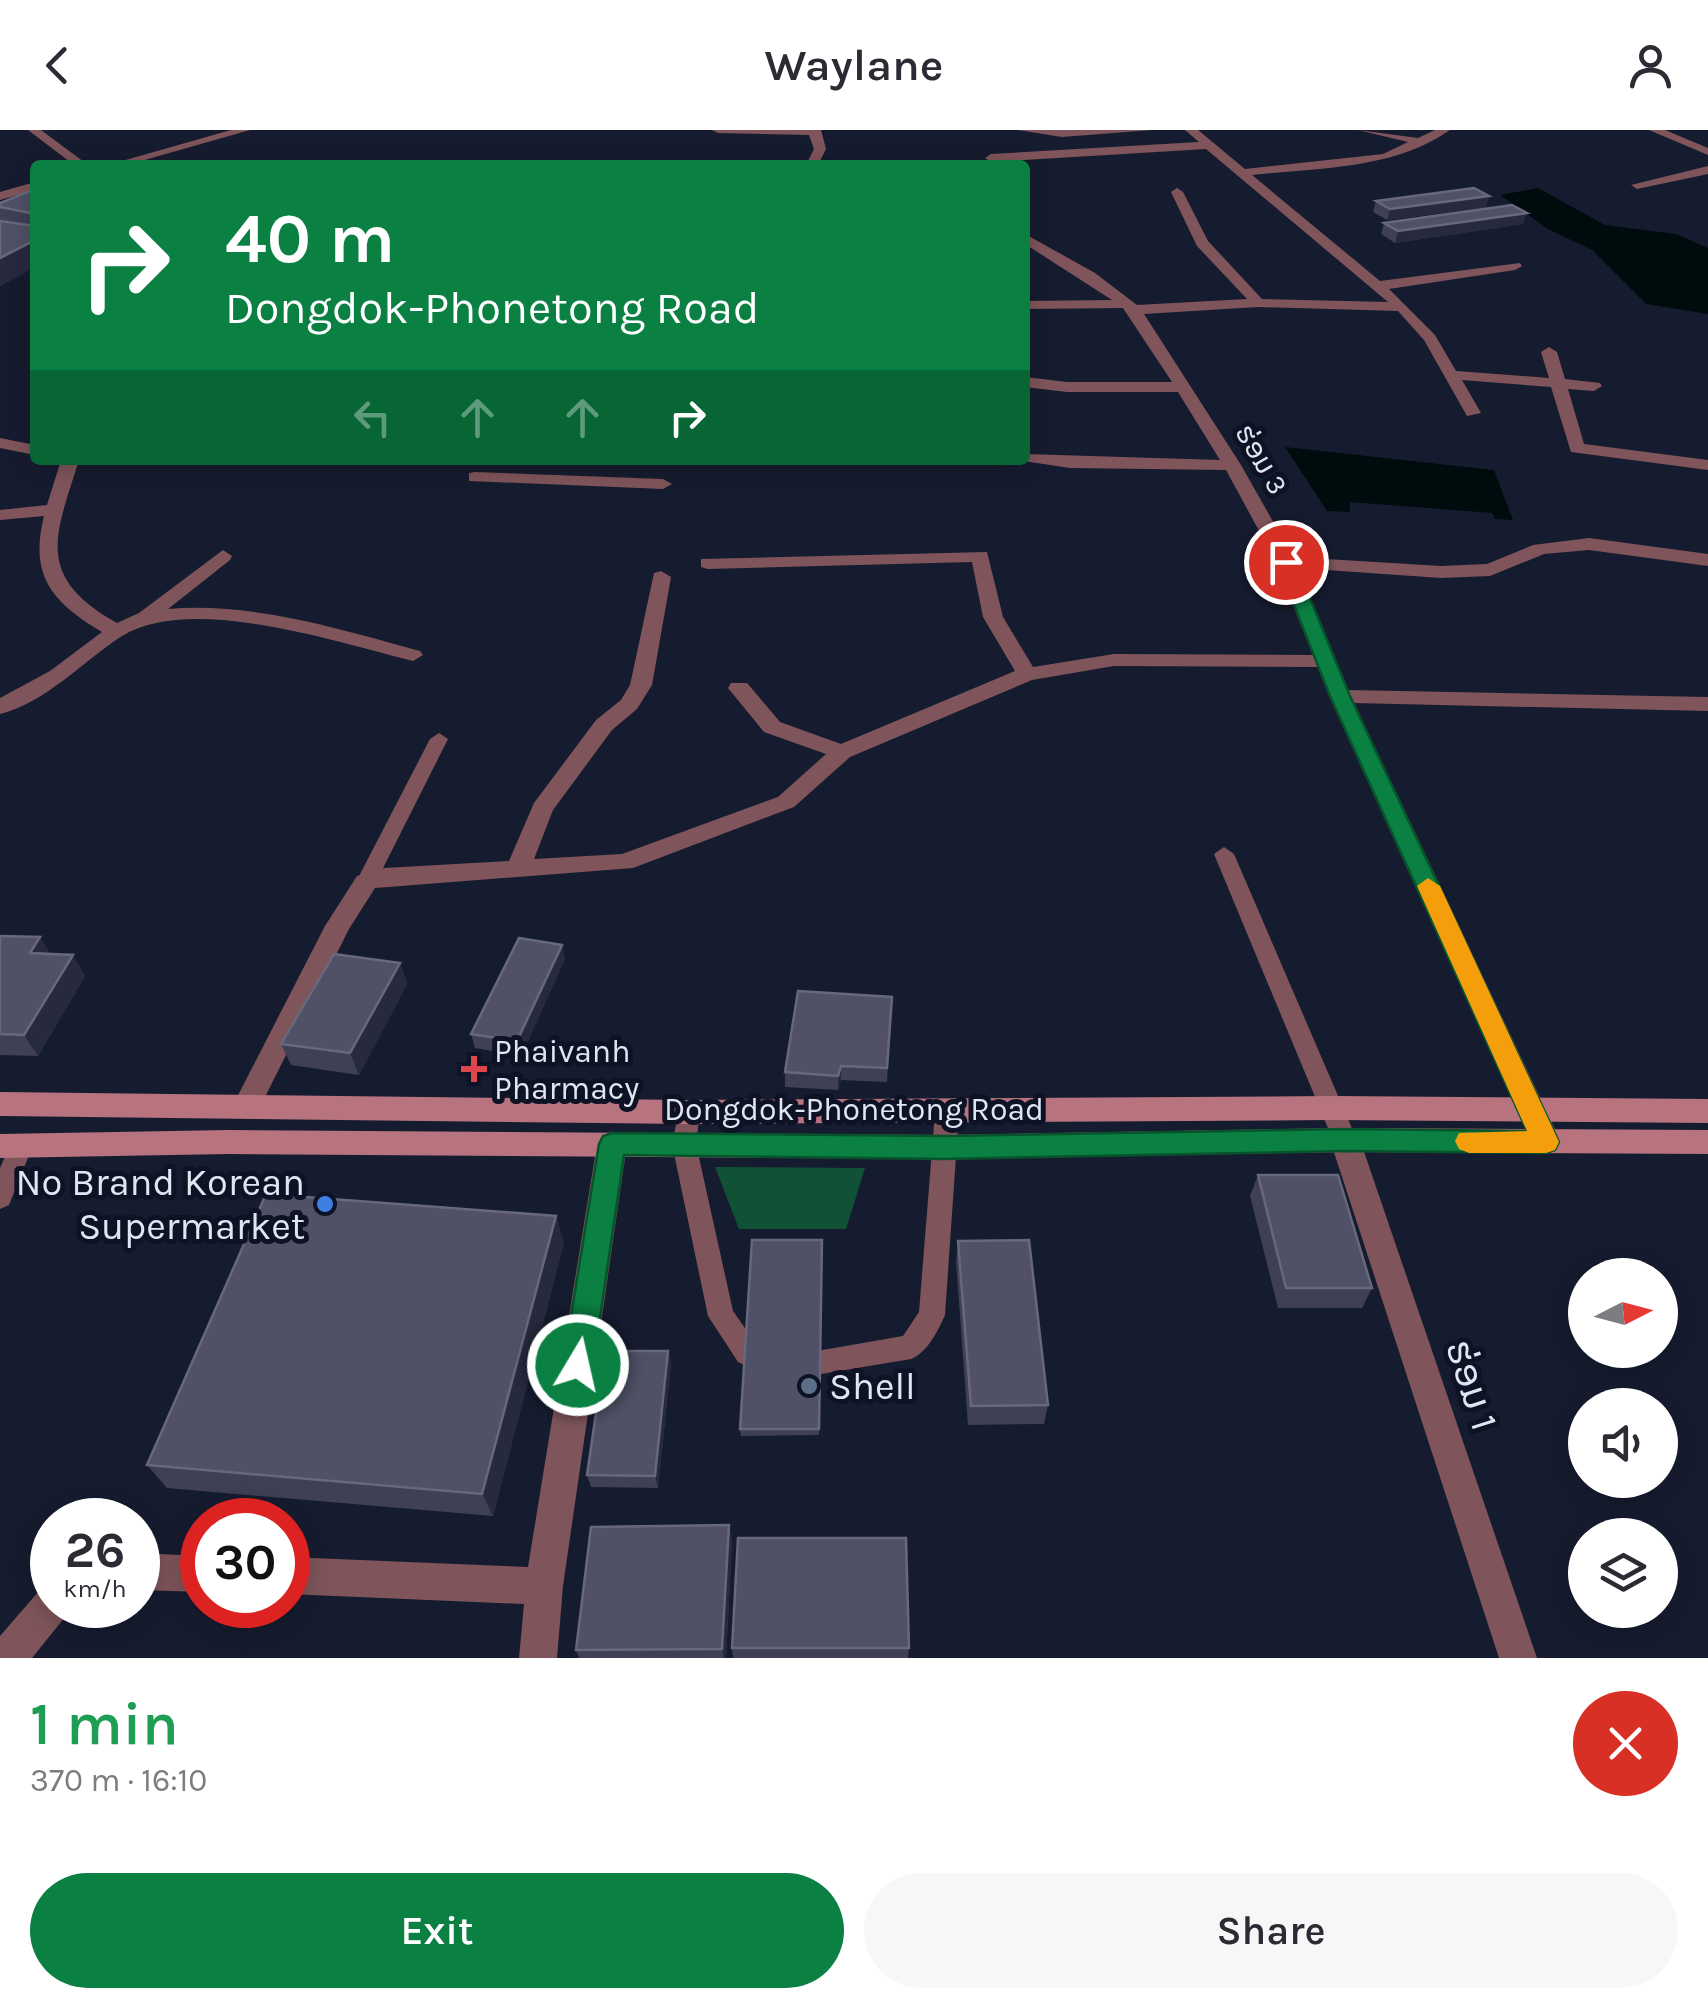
<!DOCTYPE html>
<html lang="en">
<head>
<meta charset="utf-8">
<style>
	body { margin:0; font-family:Karla,"Noto Sans Lao",sans-serif; background:#f7f7f7; color:#2b2b33; height:100vh; display:flex; flex-direction:column; font-size:38px; white-space:nowrap }
	* { box-sizing:border-box; margin:0 }
	p { font-size:32px; color:#7c7c81 }
	.icon { flex:none; width:55px; height:55px; fill:none; stroke:currentColor; stroke-width:2; stroke-linecap:round; stroke-linejoin:round }
	.map { position:relative; height:1528px; overflow:hidden }
	.details { display:flex; flex-direction:column; background:#fff; flex:1 }
	.details>* { flex:none }
	.top-card { position:absolute; left:30px; top:30px; width:1000px; height:305px; border-radius:10px; box-shadow:0 5px 25px #0003; background:#0b8043; color:#fff; overflow:hidden }
	.needle { width:65px; rotate:84deg }
	.buttons { position:absolute; left:1568px; top:1128px; display:grid; gap:20px }
	.buttons a { display:grid; place-items:center; width:110px; height:110px; border-radius:50%; background:#fff; box-shadow:0 5px 25px #0003; font-size:50px }
	.speed { position:absolute; left:30px; top:1368px; display:flex; gap:20px; font-size:50px; font-weight:700; text-align:center }
	.speed>* { display:grid; place-content:center; width:130px; height:130px; border-radius:50%; background:#fff; box-shadow:0 5px 25px #0003; line-height:1 }
	.speed small { font-size:25px; font-weight:400 }
	.speed .limit { border:15px solid #d22; background:#fff; color:#111 }
	.pin { position:absolute; display:grid; place-items:center; width:85px; height:85px; color:#fff; margin:-42px; border:5px solid #fff; border-radius:50%; box-shadow:0 2px 10px #0007 }
	.me { position:absolute; width:110px; margin:-55px; rotate:9deg; stroke-linejoin:round; filter:drop-shadow(0 0 8px #0008) }
	.turn { display:flex; align-items:center; gap:35px; height:210px; padding:0 30px; font-size:45px }
	.turn .icon { width:130px; height:130px; stroke-width:2.5 }
	.turn b { display:block; font-size:70px; line-height:85px }
	.lanes { display:flex; align-items:center; height:95px; padding:0 30px; background:#0003; justify-content:center; gap:50px; direction:ltr }
	.lanes .off { opacity:.35 }
	.round { display:grid; place-items:center; flex:none; width:105px; height:105px; border-radius:52px; background:#f7f7f7 }
	.overview { display:flex; align-items:center; justify-content:space-between; height:170px; padding:0 30px }
	h1 { font-size:60px; font-weight:600; line-height:75px; color:#1e9e55 }
	.action { display:flex; gap:20px; margin-top:auto; padding:20px 30px }
	.action a { flex:1; height:115px; border-radius:60px; background:#0b8043; color:#fff; font-size:40px; font-weight:600; line-height:115px; text-align:center }
	.action a+a { background:#f7f7f7; color:#2b2b33 }
	header { display:flex; justify-content:space-between; align-items:center; height:130px; padding:0 30px; background:#fff; font-size:45px; font-weight:600 }
	.map>svg:first-child { display:block }
</style>
</head>
<body>
<header><svg class="icon" aria-label="back" viewBox="0 0 24 24"><path d="M15 5l-7 7 7 7"/></svg>Waylane<svg class="icon" aria-label="person" viewBox="0 0 24 24"><circle cx="12" cy="8" r="4"/><path d="M4 21q1-7 8-7t8 7"/></svg></header>
<div class="map">
<svg width="1708" height="1528" viewBox="0 0 1708 1528">
	<rect width="100%" height="100%" fill="#161c2f"/>
	<path fill="#115135" d="M715,1037L865,1038L846,1099H739Z"/>
	<g fill="#000b0e">
		<path d="M1538,58L1605,95L1676,104L1708,118V184L1646,174L1592,120L1548,99L1500,65Z"/>
		<path d="M1285,317L1494,340L1513,390L1495,389L1492,383L1350,372V382L1327,381Z"/>
	</g>
	<g fill="none" stroke-linecap="round" stroke-linejoin="round">
		<g fill="#7f555b" fill-rule="evenodd">
			<path d="M1018,0H1152L1062,7Z"/>
			<path d="M439,603L448,609L376,752L366,759L359,757L356,752L430,609Z"/>
			<path d="M1224,717L1234,724L1357,1010L1353,1017L1345,1020L1337,1017L1333,1010L1214,724Z"/>
			<path d="M688,973L696,975L700,982L696,1014L733,1181L756,1214L778,1225L782,1234L778,1243L769,1247L738,1232L708,1186L672,1014L680,975Z"/>
			<path d="M947,974L955,976L959,983L945,1185C938,1201 927,1223 911,1229L797,1248L788,1244L784,1235L788,1226L903,1206L919,1182L935,983L939,976Z"/>
			<path d="M21,1005L29,1008L33,1015L9,1075L0,1079V1038L13,1008Z"/>
		</g>
		<g fill="#7f555b" fill-rule="evenodd">
			<path d="M28,0H41L88,35H74Z"/>
			<path d="M712,0H821L826,19L818,35H806L814,19L809,5L718,3Z"/>
			<path d="M1185,0H1198L1245,39L1383,24L1408,12L1358,0L1418,8L1435,0H1450C1395,39 1319,38 1252,45L1380,151L1520,133L1522,136L1515,140L1389,159L1435,205L1456,241L1549,248L1541,222L1549,217L1557,222L1565,249L1600,253L1602,256L1594,261L1568,259L1584,314L1708,330V340L1571,322L1551,257L1462,250L1481,283L1467,286L1424,210L1398,181L1258,177L1144,184L1241,335L1293,427L1441,436L1487,434L1533,415L1589,408L1708,424V436L1589,420L1544,424L1490,446L1441,448L1298,438L1348,560L1708,567V581L1354,573L1561,1012L1556,1021L1546,1024L1536,1021L1531,1012L1318,537L1114,536L1032,550L850,627L794,677L633,738L375,758L349,799L256,985L246,989L236,985L232,977L325,796L357,746L384,738L509,731L534,673L596,590L621,570L630,555L654,443L661,441L671,447L652,555L637,579L612,600L553,680L534,729L622,724L778,667L826,624L764,602L728,558L731,553H747L780,592L841,614L1015,541L983,487L972,432L708,439L701,437V429L987,422L1003,487L1033,537L1114,524L1313,525L1276,432L1226,340L1070,338L1017,330H1025V324L1220,330L1178,262H1067L1025,257V247L1067,252H1172L1123,178L1025,179V171L1112,170L1025,114V104L1095,143L1137,175L1247,169L1197,116L1171,62L1177,58L1183,62L1208,111L1262,169L1388,172L1206,19L991,32L985,28L991,24L1199,12Z"/>
			<path d="M1649,0H1665L1708,18V25Z"/>
			<path d="M1708,36V44L1637,59L1631,55Z"/>
			<path d="M0,308L35,315V325L0,318Z"/>
			<path d="M61,330H79C55,407 34,446 117,493L139,483L223,420L232,426L230,430L168,479C254,472 339,499 420,521L423,525L413,531C339,513 191,463 122,506C83,531 47,572 0,584V568L50,541L102,502C52,472 29,446 44,386L0,390V380L47,375Z"/>
			<path d="M475,342L663,349L672,354L663,359L469,351V343Z"/>
			<path d="M1345,998L1355,1001L1360,1010L1537,1528H1499L1330,1010L1335,1001Z"/>
			<path d="M612,1002L622,1005L627,1014L563,1456L557,1528H519L524,1474L288,1464V1427L528,1437L597,1014L602,1005Z"/>
			<path d="M138,1423L202,1426V1462L138,1460Z"/>
			<path d="M52,1455V1475H70L65,1487L32,1528H0V1506L39,1461Z"/>
		</g>
		<g fill="#7f555b" fill-rule="evenodd">
			<path d="M231,0H250L127,35H108Z"/>
			<path d="M35,52V60L0,70V62Z"/>
		</g>
		<g fill="#b7747e" fill-rule="evenodd">
			<path d="M0,962L688,970L1333,966L1708,969V993L1333,990L688,994L0,986Z"/>
			<path d="M1345,998L1708,1000V1024L1345,1022L944,1029L229,1024L0,1028V1004L229,1000L944,1005Z"/>
		</g>
	</g>
	<g fill="#3f3f55">
		<path d="M35,59V137L0,156V73Z"/>
		<path d="M1489,66L1486,77L1387,90L1373,82L1376,71Z"/>
		<path d="M1384,93L1523,94L1395,113L1381,104Z"/>
		<path d="M0,806L40,807L50,824L85,846L38,926L0,925Z"/>
		<path d="M562,815L565,829L521,926L475,918L471,904Z"/>
		<path d="M400,833L407,854L359,945L291,935L281,914Z"/>
		<path d="M892,867L887,952L841,950L838,960L785,957V942Z"/>
		<path d="M1258,1045L1372,1158L1362,1178H1278L1250,1066Z"/>
		<path d="M822,1110L819,1305L741,1306L740,1299Z"/>
		<path d="M958,1111L1048,1275L1044,1294L968,1295L956,1131Z"/>
		<path d="M564,1112L493,1386L167,1358L147,1335Z"/>
		<path d="M668,1221L671,1234L658,1358L591,1357L587,1345Z"/>
		<path d="M729,1395L732,1412L726,1528H579L576,1520Z"/>
		<path d="M732,1518H909L908,1528H733Z"/>
	</g>
	<g fill="#272a3f">
		<path d="M1489,66L1486,77L1387,90L1390,79Z"/>
		<path d="M1527,83L1523,94L1395,113L1398,101Z"/>
		<path d="M35,110V137L0,156V128Z"/>
		<path d="M40,807L53,829L30,823Z"/>
		<path d="M562,815L565,829L521,926L517,911Z"/>
		<path d="M73,825L85,846L38,926L24,905Z"/>
		<path d="M400,833L407,854L359,945L350,923Z"/>
		<path d="M841,936V950L838,960V946Z"/>
		<path d="M556,1086L564,1112L493,1386L482,1364Z"/>
		<path d="M668,1221L671,1234L658,1358L655,1346Z"/>
		<path d="M729,1395L732,1412L726,1528H724L722,1519Z"/>
	</g>
	<g fill="#505166" stroke="#67687c" stroke-width="2.5">
		<path d="M1474,58L1489,66L1390,79L1376,71Z"/>
		<path d="M35,59V84L0,77V73Z"/>
		<path d="M1512,75L1527,83L1398,101L1384,93Z"/>
		<path d="M0,91L35,96V110L0,128Z"/>
		<path d="M0,806L40,807L30,823L73,825L24,905L0,904Z"/>
		<path d="M519,808L562,815L517,911L471,904Z"/>
		<path d="M334,824L400,833L350,923L281,914Z"/>
		<path d="M798,861L892,867L887,938L841,936L838,946L785,942Z"/>
		<path d="M1258,1045H1338L1372,1158H1286Z"/>
		<path d="M266,1064L556,1086L482,1364L147,1335Z"/>
		<path d="M752,1110H822L819,1299H740Z"/>
		<path d="M1029,1110L1048,1275L971,1276L958,1111Z"/>
		<path d="M605,1221H668L655,1346L587,1345Z"/>
		<path d="M729,1395L722,1519L576,1520L591,1397Z"/>
		<path d="M738,1408H906L909,1518H732Z"/>
	</g>
	<path fill="#0b8043" stroke="#07532c" stroke-width="2.5" d="M1286,427L1295,432L1350,566L1559,1012L1555,1020L1546,1023L1345,1021L944,1029L624,1025L593,1235L589,1245L578,1249L567,1245L563,1235L599,1014L603,1006L612,1003L944,1006L1345,999L1527,1001L1330,566L1277,432Z"/>
	<path fill="#f59e0b" d="M1428,748L1440,756L1559,1012L1555,1020L1546,1023H1469L1459,1019L1455,1011L1459,1003L1527,1001L1417,756Z"/>
	<path fill="#e0444e" stroke="#0e1225" stroke-width="4" d="M469 924h10v10h10v10h-10v10h-10v-10h-10v-10h10z"/>
	<circle fill="#3f7fe0" stroke="#0e1225" stroke-width="4" cx="325" cy="1074" r="10"/>
	<circle fill="#5c6f8a" stroke="#0e1225" stroke-width="4" cx="809" cy="1256" r="10"/>
	<g text-anchor="middle" stroke-width="10" stroke-linejoin="round" paint-order="stroke">
		<g font-size="28" fill="#e0e5f2" stroke="#0e1225">
			<text transform="translate(1262 329) rotate(60)" y="10">ຮ່ອມ 3</text>
		</g>
		<g font-size="32" fill="#e0e5f2" stroke="#0e1225" text-anchor="start">
			<text x="494" y="932">Phaivanh<tspan x="494" dy="37">Pharmacy</tspan></text>
		</g>
		<g font-size="32" fill="#e0e5f2" stroke="#0e1225">
			<text x="854" y="990">Dongdok-Phonetong Road</text>
		</g>
		<g font-size="38" fill="#e0e5f2" stroke="#0e1225" text-anchor="end">
			<text x="305" y="1065">No Brand Korean<tspan x="305" dy="44">Supermarket</tspan></text>
			<text x="829" y="1269" text-anchor="start">Shell</text>
		</g>
		<g font-size="38" fill="#e0e5f2" stroke="#0e1225">
			<text transform="translate(1472 1255) rotate(72)" y="13">ຮ່ອມ 1</text>
		</g>
	</g>
</svg>
<div class="buttons">
<a><svg class="needle" viewBox="-14 -14 28 28"><path d="M0-13l5 13h-10z" fill="#e53935"/><path d="M0 13l5-13h-10z" fill="#7c7c81"/></svg></a>
<a><svg class="icon" aria-label="sound" viewBox="0 0 24 24"><path d="M4 9h4l5-4v14l-5-4H4zM17 9q2 3 0 6"/></svg></a>
<a><svg class="icon" aria-label="layers" viewBox="0 0 24 24"><path d="M12 4l9 5-9 5-9-5zM3 14l9 5 9-5"/></svg></a>
</div>
<div class="speed"><div>26<small>km/h</small></div><div class="limit">30</div></div>
<div class="pin" style="left:1286px;top:432px;background:#d93025"><svg class="icon" aria-label="arrive" viewBox="0 0 24 24"><path d="M6 21V4h12l-3 4 3 4H6"/></svg></div>
<svg class="me" style="left:578px;top:1235px" viewBox="-20 -20 40 40"><circle r="17" fill="#0b8043" stroke="#fff" stroke-width="3"/><path d="M0-11L8 9 0 5-8 9z" fill="#fff"/></svg>
<div class="top-card">
<div class="turn"><svg class="icon" aria-label="right" viewBox="0 0 24 24"><path d="M7 20v-9h11M14 6l5 5-5 5"/></svg><div><b>40 m</b>Dongdok-Phonetong Road</div></div>
<div class="lanes"><svg class="icon off" aria-label="left" viewBox="0 0 24 24"><path d="M17 20v-9H6M10 6l-5 5 5 5"/></svg><svg class="icon off" aria-label="ahead" viewBox="0 0 24 24"><path d="M12 20V5M6 11l6-6 6 6"/></svg><svg class="icon off" aria-label="ahead" viewBox="0 0 24 24"><path d="M12 20V5M6 11l6-6 6 6"/></svg><svg class="icon" aria-label="right" viewBox="0 0 24 24"><path d="M7 20v-9h11M14 6l5 5-5 5"/></svg></div>
</div>
</div>
<section class="details">
<div class="overview"><div><h1>1 min</h1><p>370 m · 16:10</p></div><a class="round" style="background:#d93025;color:#fff"><svg class="icon" aria-label="close" viewBox="0 0 24 24"><path d="M6 6l12 12M18 6L6 18"/></svg></a></div>
<div class="action"><a>Exit</a><a>Share</a></div>
</section>
</body>
</html>
